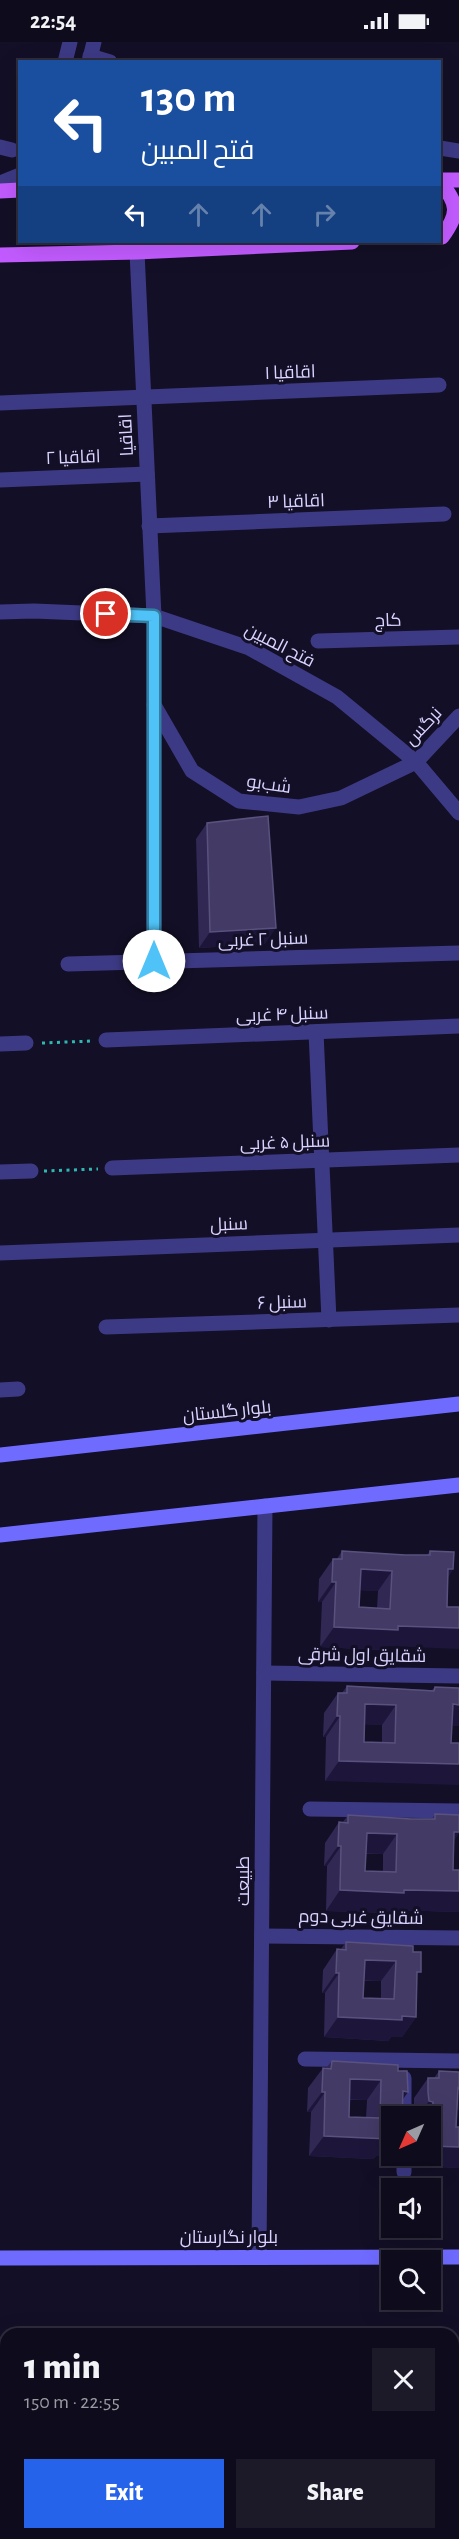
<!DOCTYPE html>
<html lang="en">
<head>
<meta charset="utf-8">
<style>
	body { margin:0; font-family:"Alegreya Sans",Cairo,sans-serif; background:#1c1929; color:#f1f3f6; height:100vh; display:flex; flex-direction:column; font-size:22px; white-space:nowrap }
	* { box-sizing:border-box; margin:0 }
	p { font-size:20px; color:#9b9ba3 }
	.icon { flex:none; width:33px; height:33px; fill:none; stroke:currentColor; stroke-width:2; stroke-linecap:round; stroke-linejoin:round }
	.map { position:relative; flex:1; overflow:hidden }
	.sheet { position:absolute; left:0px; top:2286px; width:459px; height:212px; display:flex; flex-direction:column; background:#0e0b1c; border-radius:18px 18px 0 0; box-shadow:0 6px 24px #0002,0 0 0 2px #2e2b3b }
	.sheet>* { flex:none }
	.guide { position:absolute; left:18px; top:18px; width:423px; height:183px; border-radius:0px; box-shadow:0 6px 24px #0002,0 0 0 2px #2e2b3b; background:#1a4fa0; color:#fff; overflow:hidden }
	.needle { width:39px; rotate:225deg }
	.tools { position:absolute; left:381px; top:2064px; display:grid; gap:12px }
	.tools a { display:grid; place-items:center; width:60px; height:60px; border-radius:0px; background:#0e0b1c; box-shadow:0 6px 24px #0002,0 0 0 2px #2e2b3b; font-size:30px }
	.pin { position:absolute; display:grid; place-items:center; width:51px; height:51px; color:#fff; margin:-26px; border:3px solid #fff; border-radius:50%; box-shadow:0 2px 6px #0007 }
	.me { position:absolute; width:66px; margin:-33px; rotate:0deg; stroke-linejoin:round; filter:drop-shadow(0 0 4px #0008) }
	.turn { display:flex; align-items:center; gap:21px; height:126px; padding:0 24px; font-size:27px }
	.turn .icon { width:78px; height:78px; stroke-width:2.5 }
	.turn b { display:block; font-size:42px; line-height:51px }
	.lanes { display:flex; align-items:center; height:57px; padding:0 24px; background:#0003; justify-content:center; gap:30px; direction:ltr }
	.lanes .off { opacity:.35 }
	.round { display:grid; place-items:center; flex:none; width:63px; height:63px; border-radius:0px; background:#1c1929 }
	.overview { display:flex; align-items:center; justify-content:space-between; height:102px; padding:0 24px }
	h1 { font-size:36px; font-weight:800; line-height:45px }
	.primary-button { display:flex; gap:12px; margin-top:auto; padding:12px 24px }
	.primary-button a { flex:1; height:69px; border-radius:0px; background:#2563eb; color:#fff; font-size:24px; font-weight:800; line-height:69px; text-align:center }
	.primary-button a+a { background:#1c1929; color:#f1f3f6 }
	.status { display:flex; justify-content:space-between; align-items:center; height:42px; padding:0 30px; background:#0e0b1c; direction:ltr }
	.status svg { height:16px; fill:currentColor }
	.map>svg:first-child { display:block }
</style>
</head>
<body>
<div class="status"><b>22:54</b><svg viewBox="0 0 49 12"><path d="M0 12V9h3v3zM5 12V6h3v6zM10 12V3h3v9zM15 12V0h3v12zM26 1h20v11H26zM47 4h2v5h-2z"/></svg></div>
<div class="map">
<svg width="459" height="2497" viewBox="0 0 459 2497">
	<rect width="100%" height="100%" fill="#130f26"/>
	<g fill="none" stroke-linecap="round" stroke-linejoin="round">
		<g stroke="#2fb8b0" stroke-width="3" stroke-dasharray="3 4.5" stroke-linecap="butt">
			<path d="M42,1001L92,999"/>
			<path d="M44,1129L98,1127"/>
		</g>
		<g stroke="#3d3a85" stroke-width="15">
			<path d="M90,14L110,20"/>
			<path d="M0,105L12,108"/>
			<path d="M440,106L459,109"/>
			<path d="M137,210L154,574V919"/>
			<path d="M0,361L439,343"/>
			<path d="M0,438L147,432"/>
			<path d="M149,484L444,472"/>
			<path d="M0,570L34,569L154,574L249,606L337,655L416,720L459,771"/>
			<path d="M318,599L459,595"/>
			<path d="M154,663L192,729L239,759L299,765L341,756L416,720L459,674"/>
			<path d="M68,922L459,911"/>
			<path d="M316,990L329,1278"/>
			<path d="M106,998L459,984"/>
			<path d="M0,1002L26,1001"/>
			<path d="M112,1126L459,1113"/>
			<path d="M0,1130L31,1129"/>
			<path d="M0,1211L459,1193"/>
			<path d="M106,1285L459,1273"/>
			<path d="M0,1348L18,1347"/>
			<path d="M264,1631L459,1634"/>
			<path d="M310,1767L459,1769"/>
			<path d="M262,1894L459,1896"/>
			<path d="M305,2017L459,2019"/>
			<path d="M404,2074V2036"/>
			<path d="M404,2130V2114"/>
			<path d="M259,2215L265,1464"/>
			<path d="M0,2359L6,2360"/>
			<path d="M453,2361L459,2362"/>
			<path d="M453,2449L459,2450"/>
			<path d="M0,2456L6,2457"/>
		</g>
		<g stroke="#3d3a85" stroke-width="15">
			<path d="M65,20L70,0"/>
			<path d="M89,20L94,0"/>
			<path d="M0,141L20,133"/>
			<path d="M45,2497L46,2492"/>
		</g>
		<g stroke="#6f6bff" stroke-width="15">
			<path d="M0,1413L459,1362"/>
			<path d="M0,1493L459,1443"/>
			<path d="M0,2216L459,2215"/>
			<path d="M0,2303H6"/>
			<path d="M453,2308H459"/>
		</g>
		<g stroke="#c25bff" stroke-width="15">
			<path d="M440,138H459"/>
			<path d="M440,140C459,162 459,172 442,195"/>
			<path d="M0,149L20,148"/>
			<path d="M0,213L137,210L352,200"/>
		</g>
	</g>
	<g fill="#312854" fill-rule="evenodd">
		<path d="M207,781L265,902L199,906L196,797Z"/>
		<path d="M342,1509L405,1513H427L430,1509L453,1527L448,1535L384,1608L320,1605L322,1560H318L319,1537L333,1517H337ZM360,1548L378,1549L377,1566L359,1565Z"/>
		<path d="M347,1644L432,1648L435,1645L459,1646V1684L452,1683L325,1739L326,1695H323L324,1671L338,1651H342ZM365,1682L382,1683V1700H364Z"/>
		<path d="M435,1772L459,1791L454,1798L453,1828H459V1870L392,1868L390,1871L326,1869L327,1824H324L325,1801L339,1780H343L348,1773L411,1777H432ZM366,1812H383V1830L365,1829Z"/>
		<path d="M346,1900L413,1910L417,1937L416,1975L402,1995H391L388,1999L324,1995L325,1951H322L323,1928L337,1907H341ZM364,1939H381V1957L363,1956Z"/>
		<path d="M332,2019L398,2029L402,2058L387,2114H376L373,2117L309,2114L311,2070H307L308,2046L323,2026H326ZM349,2058H367L366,2076L349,2075Z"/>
		<path d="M439,2029L459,2030V2068H457L456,2085H459V2126L417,2124L418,2114H430V2074H414V2056L428,2036H434Z"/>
		<path d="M235,2492H430L458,2497H235Z"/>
	</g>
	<g fill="#1d163a">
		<path d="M276,886L265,902L199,906L210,890Z"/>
		<path d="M361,1527L392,1529L378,1549L347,1548Z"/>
		<path d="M448,1527H453L439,1547Z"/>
		<path d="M332,1540H336L322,1560H318Z"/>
		<path d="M398,1584L459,1586V1607L387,1604L384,1608L320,1605L334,1585Z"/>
		<path d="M365,1662L396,1663L382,1683L351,1682Z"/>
		<path d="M453,1662L459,1663V1684L439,1683Z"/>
		<path d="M337,1674H340L326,1695H323Z"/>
		<path d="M339,1719L459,1722V1743L325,1739Z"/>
		<path d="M454,1790L459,1791L445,1811Z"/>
		<path d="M367,1791L397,1792L383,1812L352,1811Z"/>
		<path d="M338,1804H341L327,1824H324Z"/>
		<path d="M340,1848H404L459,1849V1870L392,1868L390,1871L326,1869Z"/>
		<path d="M365,1918L396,1919L381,1939L351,1938Z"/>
		<path d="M336,1931H339L325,1951H322Z"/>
		<path d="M338,1975L402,1974L416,1975L402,1995H391L388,1999L324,1995Z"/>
		<path d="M350,2037L381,2038L367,2058L336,2057Z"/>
		<path d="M458,2046L459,2047V2068L444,2067Z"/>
		<path d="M403,2049L408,2050L394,2070Z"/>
		<path d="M322,2050H325L311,2070H307Z"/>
		<path d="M429,2059L433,2060L423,2074H419Z"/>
		<path d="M324,2094H392V2108L387,2114H376L373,2117L309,2114Z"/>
		<path d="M431,2104L459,2105V2126L417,2124L425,2114H430Z"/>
		<path d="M0,2398L6,2399V2422L0,2421Z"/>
		<path d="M453,2399L459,2400V2423L453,2422Z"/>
		<path d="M128,2492H229L225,2497H155Z"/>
		<path d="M240,2492H279L308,2497H236Z"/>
	</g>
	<g fill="#433a66" stroke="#5a527e" stroke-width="1.5" fill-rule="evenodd">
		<path d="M268,774L276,886L210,890L207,781Z"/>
		<path d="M342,1509L405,1513H430V1509L454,1510L453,1527H448L447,1565H459V1586L398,1584V1588L334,1585L336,1540H332L333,1517H342ZM361,1527L392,1529L390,1567L359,1565Z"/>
		<path d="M347,1644L434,1649L435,1645L459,1646V1663L453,1662L451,1701H459V1722L339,1719L340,1674H337L338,1651H347ZM365,1662L396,1663L395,1701L364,1700Z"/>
		<path d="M435,1772L459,1773V1790H454L453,1828H459V1849L404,1848V1851L340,1848L341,1804H338L339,1780L348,1781V1773L411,1777H435ZM367,1791L397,1792L396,1830L365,1829Z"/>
		<path d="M346,1900L413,1904V1910H421V1930H417L416,1975L402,1974V1978L338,1975L339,1931H336L337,1907L346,1908ZM365,1918L396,1919L394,1957L363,1956Z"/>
		<path d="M332,2019L398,2023V2029H407L408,2050L403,2049L402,2074H392V2094L388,2093V2097L324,2094L325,2050H322L323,2026L331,2027ZM350,2037L381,2038L380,2076L349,2075Z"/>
		<path d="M439,2029L459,2030V2047L458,2046L456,2085H459V2105L431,2104L433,2060L429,2059L428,2050V2036H439Z"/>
		<path d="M0,2368L6,2370V2399L0,2398Z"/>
		<path d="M453,2369L459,2370V2400L453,2399Z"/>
		<path d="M0,2470L6,2471V2492H36L35,2497H0Z"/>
		<path d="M279,2492H430L458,2497H308Z"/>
	</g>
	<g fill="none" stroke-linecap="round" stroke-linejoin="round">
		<g stroke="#337fa1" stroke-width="15">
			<path id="route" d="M106,572L154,574V919"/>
		</g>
		<use href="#route" stroke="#4fc3f7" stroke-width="10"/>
	</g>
	<g text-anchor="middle" stroke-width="6" stroke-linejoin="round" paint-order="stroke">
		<g font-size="18" fill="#d9d4ff" stroke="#130f26">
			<text transform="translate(290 330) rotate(-2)" y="6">اقاقیا ۱</text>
			<text transform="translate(126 393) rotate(-93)" y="6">اقاقیا</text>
			<text transform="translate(73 415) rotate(-2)" y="6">اقاقیا ۲</text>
			<text transform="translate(296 459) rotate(-2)" y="6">اقاقیا ۳</text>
			<text transform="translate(388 578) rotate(-2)" y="6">کاج</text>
			<text transform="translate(280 603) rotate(27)" y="6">فتح المبین</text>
			<text transform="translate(423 684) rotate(-47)" y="6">نرگس</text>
			<text transform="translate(269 742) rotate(8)" y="6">شب‌بو</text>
			<text transform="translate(263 897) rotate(-2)" y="6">سنبل ۲ غربی</text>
			<text transform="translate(282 972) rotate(-2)" y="6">سنبل ۴ غربی</text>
			<text transform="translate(285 1100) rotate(-2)" y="6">سنبل ۵ غربی</text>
			<text transform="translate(229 1182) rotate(-2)" y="6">سنبل</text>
			<text transform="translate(282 1260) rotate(-2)" y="6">سنبل ۶</text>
			<text transform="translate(227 1369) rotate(-6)" y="6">بلوار گلستان</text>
			<text transform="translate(362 1613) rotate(1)" y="6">شقایق اول شرقی</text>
			<text transform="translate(243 1839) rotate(-90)" y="6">طبیعت</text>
			<text transform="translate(361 1875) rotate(1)" y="6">شقایق غربی دوم</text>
			<text x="229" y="2201">بلوار نگارستان</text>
		</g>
	</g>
</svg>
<div class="tools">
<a><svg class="needle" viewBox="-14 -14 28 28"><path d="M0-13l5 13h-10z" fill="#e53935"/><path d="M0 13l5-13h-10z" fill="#9b9ba3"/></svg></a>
<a><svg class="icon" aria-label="sound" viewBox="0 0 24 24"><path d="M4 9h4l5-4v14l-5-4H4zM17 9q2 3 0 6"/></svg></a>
<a><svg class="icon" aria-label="search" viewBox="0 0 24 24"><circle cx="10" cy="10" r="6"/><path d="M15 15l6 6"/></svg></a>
</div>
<div class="pin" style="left:106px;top:572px;background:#d93025"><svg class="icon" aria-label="arrive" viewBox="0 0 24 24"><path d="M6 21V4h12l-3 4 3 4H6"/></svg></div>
<svg class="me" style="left:154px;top:919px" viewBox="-20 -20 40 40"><circle r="19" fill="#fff"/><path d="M0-13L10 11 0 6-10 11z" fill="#4fc3f7"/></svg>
<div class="guide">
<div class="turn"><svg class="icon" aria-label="left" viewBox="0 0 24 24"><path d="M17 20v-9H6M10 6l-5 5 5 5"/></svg><div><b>130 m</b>فتح المبین</div></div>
<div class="lanes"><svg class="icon" aria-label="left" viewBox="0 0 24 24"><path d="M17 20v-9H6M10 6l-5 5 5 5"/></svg><svg class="icon off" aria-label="ahead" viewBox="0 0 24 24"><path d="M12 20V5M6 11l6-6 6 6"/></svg><svg class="icon off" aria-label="ahead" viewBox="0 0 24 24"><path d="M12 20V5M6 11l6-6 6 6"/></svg><svg class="icon off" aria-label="right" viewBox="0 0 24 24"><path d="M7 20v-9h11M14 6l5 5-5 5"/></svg></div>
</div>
<section class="sheet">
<div class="overview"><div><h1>1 min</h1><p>150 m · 22:55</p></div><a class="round"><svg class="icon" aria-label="close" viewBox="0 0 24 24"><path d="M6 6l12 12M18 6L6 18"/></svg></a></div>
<div class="primary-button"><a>Exit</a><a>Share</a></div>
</section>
</div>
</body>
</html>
